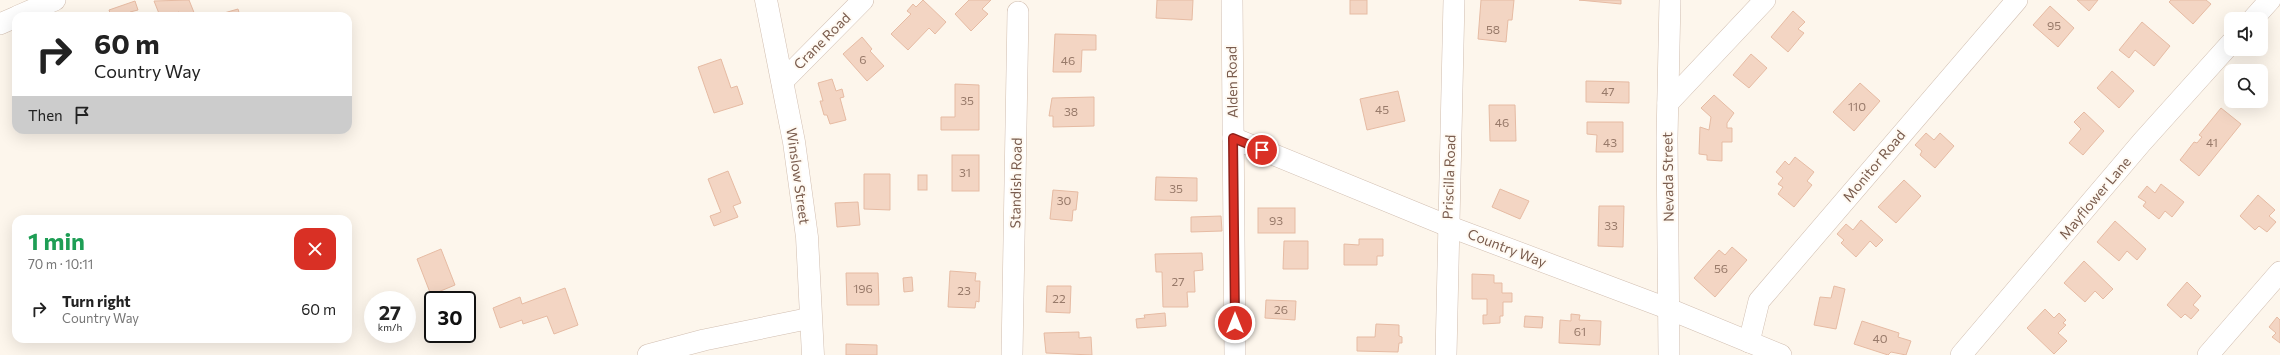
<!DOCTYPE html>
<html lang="en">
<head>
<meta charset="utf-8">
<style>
	body { margin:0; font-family:Commissioner,sans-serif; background:#f2f2f2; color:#222; height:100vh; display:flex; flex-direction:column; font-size:15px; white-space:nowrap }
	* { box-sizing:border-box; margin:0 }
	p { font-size:13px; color:#767676 }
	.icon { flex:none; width:22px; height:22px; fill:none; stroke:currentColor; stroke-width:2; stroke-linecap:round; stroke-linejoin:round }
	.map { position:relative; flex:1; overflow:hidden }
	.sheet { position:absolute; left:12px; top:215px; width:340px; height:128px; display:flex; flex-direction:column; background:#fff; border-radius:12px; box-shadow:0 4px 16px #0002 }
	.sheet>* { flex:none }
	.guide { position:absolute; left:12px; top:12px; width:340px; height:122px; border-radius:12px; box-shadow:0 4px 16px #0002; background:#fff; color:#222; overflow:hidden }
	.tools { position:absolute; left:2224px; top:12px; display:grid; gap:8px }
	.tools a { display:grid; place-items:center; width:44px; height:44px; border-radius:8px; background:#fff; box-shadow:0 4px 16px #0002; font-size:20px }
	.speed { position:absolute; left:364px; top:291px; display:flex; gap:8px; font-size:20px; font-weight:700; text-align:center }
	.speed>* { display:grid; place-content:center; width:52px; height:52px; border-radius:50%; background:#fff; box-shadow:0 4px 16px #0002; line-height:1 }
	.speed small { font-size:10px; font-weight:400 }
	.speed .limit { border:2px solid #111; border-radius:6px; background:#fff; color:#111 }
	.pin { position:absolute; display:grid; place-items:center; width:34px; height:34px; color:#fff; margin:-17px; border:2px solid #fff; border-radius:50%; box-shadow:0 1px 4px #0007 }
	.me { position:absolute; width:44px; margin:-22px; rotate:0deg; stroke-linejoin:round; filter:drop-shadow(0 0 3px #0008) }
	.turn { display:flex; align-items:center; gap:14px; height:84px; padding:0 16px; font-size:18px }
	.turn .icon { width:52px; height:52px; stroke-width:2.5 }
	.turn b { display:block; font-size:28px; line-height:34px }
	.then { display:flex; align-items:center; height:38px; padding:0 16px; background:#0003; gap:8px; font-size:15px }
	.round { display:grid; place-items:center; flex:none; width:42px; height:42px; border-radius:12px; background:#f2f2f2 }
	.overview { display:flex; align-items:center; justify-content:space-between; height:68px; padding:0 16px }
	h1 { font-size:24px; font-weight:700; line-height:30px; color:#1e9e55 }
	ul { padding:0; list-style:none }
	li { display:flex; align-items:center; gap:12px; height:52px; padding:0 16px }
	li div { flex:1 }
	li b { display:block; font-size:15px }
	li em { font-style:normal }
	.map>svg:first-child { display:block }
</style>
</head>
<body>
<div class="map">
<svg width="2280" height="355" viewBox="0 0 2280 355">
	<rect width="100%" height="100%" fill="#fdf6ec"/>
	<g fill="#f3d5c3" stroke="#e6bba3">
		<path d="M189,0L195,15L191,16H181L179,12L168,16H160L154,1Z"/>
		<path d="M923,0L946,22L935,34L929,28L908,50L891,34L911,14L907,11L913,4L916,7Z"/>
		<path d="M969,0H991L982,9L988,14L971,31L955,14Z"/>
		<path d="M1157,0H1193L1192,20L1156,18Z"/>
		<rect x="1350" y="0" width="17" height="14"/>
		<path d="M1481,0H1514L1512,20H1508L1506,42L1478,39Z"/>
		<path d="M1579,0H1621V4Z"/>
		<path d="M2077,0H2098L2089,11Z"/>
		<path d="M2171,0H2206L2211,4L2193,24L2169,2Z"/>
		<path d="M135,1L138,10L130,12L131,16H111L109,10Z"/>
		<path d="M2050,6L2074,28L2058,47L2033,25Z"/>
		<path d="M238,9L240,16H225L224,13Z"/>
		<path d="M1793,11L1805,22L1798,29L1804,33L1788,52L1771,37Z"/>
		<path d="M2142,22L2170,46L2154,66L2135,50L2129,58L2119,50Z"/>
		<path d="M1055,34L1096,35V50H1082L1081,72H1053Z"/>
		<path d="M862,37L872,49L870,51L884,66L867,81L843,54Z"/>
		<path d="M1751,54L1767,68L1749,88L1733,75Z"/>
		<path d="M721,59L731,88L737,86L743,104L714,113L698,67Z"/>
		<path d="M2112,71L2134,91L2119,108L2097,88Z"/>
		<path d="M832,79L836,91L842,89L844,97L840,98L846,120L830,124L827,115H824L820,101H823L818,83Z"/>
		<path d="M1586,81L1629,82V103L1586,102Z"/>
		<path d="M1860,83L1880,101L1854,131L1833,112Z"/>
		<path d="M955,84L979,85V130H941V117H955Z"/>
		<path d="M1398,91L1405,121L1367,130L1360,99Z"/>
		<path d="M1714,95L1734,113L1727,123V128H1732V142H1722V161L1707,160V155L1699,154L1700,127L1709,130L1711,117L1701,108Z"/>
		<path d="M1094,97V126L1053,127V116H1049L1052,98Z"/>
		<path d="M1489,105H1515L1516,141H1490Z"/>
		<path d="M2221,108L2241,124L2199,176L2180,160L2194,142L2197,143L2202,137L2199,135Z"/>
		<path d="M2084,112L2104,131L2083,155L2069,143L2081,129L2074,122Z"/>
		<path d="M1587,122H1623V152H1596L1597,135L1587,134Z"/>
		<path d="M1926,133L1934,140L1940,133L1954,146L1935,168L1920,155L1922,151L1915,145Z"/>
		<rect x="952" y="155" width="27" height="36"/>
		<path d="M1795,157L1814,172L1807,181L1812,185L1794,207L1778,194L1783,187L1778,184L1783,178L1776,172L1785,161L1789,165Z"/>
		<path d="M728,171L741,203L733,206L738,217L714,226L710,216L721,212L708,179Z"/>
		<path d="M864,174H890V210L864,209Z"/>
		<rect x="918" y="175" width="9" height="15"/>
		<path d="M1156,177L1197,178V201L1155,200Z"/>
		<path d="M1904,180L1921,196L1896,223L1878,207Z"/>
		<path d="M2161,184L2184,202L2172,217L2165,211L2159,219L2143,206L2146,202L2138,197L2147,186L2155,193Z"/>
		<path d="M1500,189L1529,201L1520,219L1492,207Z"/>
		<path d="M1053,190L1078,192L1076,210H1073L1072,221L1050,219Z"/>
		<path d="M2258,195L2275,210L2269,216L2276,222L2267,232L2259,226L2255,230L2240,216Z"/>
		<path d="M858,202L860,225L837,227L835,203Z"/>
		<path d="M1599,206H1624L1623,247L1598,246Z"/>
		<rect x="1258" y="208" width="37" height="25"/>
		<path d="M1221,216L1222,231L1191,232V217Z"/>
		<path d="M1861,220L1883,240L1876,247L1870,241L1856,257L1841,243L1844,240L1837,234L1846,224L1853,230Z"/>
		<path d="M2115,221L2146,249L2137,260L2127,251L2119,261L2097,242Z"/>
		<path d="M1359,239H1383V256H1377V265H1344V244L1359,245Z"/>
		<path d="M1284,241H1308V269H1283Z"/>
		<path d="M1732,247L1747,260L1715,297L1694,278L1719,250L1725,255Z"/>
		<path d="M441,249L455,285L431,295L417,259Z"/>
		<path d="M1202,253L1203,270L1194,271L1195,292H1187L1188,307H1163L1162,272H1156L1155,254Z"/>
		<path d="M2084,261L2113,289L2103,299L2095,291L2085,302L2064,283Z"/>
		<path d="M950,271L976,273L975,281H980L979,302L976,301L975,308L948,307Z"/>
		<path d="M846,273H878L879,305H847Z"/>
		<path d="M1472,274L1494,275V283H1502V293H1512V302H1503V316H1500V323L1483,324V315H1487V299H1472Z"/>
		<path d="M912,277L913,291L904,292L903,278Z"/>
		<path d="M2187,282L2201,296L2193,305L2199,310L2191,319L2185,314L2181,318L2167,305Z"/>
		<path d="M1047,286H1071L1070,313L1046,312Z"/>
		<path d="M1834,286L1845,289L1836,329L1814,325L1820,297L1831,298Z"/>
		<path d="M565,288L578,325L554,334L547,316L523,324L522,320L500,328L493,308L520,297L522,304Z"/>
		<path d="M1266,300L1296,301L1295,320L1265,318Z"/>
		<path d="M2045,309L2054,318L2059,313L2066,320L2063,323L2066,325L2058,333L2067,341L2054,354L2027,328Z"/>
		<path d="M1165,313L1166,326L1137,328L1136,319L1145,318L1144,315Z"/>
		<path d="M1571,314L1580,315L1579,320L1601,321L1600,345L1559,343L1560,320L1571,321Z"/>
		<path d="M1525,316L1543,317L1542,328L1524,327Z"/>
		<path d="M2277,317L2280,320V343L2272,337L2276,333L2269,327Z"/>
		<path d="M1862,321L1899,333L1898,337L1911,341L1906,355L1891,352L1888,355L1854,344Z"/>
		<path d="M1376,324L1399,325V336L1402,337V343H1399L1398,352L1357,351V337H1375Z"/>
		<path d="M1079,332V338L1091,337L1092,355L1046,353L1044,333Z"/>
		<path d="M846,344L877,345V355H846Z"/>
	</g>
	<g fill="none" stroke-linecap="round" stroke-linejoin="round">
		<g stroke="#d1beb0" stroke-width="22">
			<g id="minor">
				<path d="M1232,0L1235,355"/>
				<path d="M18,16L55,0"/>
				<path d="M2253,19L2270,0"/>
				<path d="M0,24L16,17"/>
				<path d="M782,82L863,0"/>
				<path d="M1668,103L1765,0"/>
				<path d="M1233,138L1448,226L1669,309L1781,355"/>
				<path d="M1749,342L1759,301L2017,0"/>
				<path d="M648,355L704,340L811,318"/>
				<path d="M1012,355L1018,12"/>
				<path d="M1446,355L1454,0"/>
				<path d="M1669,355L1667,138L1670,0"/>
				<path d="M1961,355L2142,142L2231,43"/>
				<path d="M2208,355L2280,272"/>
			</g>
		</g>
		<g stroke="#d1beb0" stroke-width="23">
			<path id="tertiary" d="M766,0L794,142L807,237L813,355"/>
		</g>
		<use href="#minor" stroke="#fff" stroke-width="21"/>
		<use href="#tertiary" stroke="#fff" stroke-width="22"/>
	</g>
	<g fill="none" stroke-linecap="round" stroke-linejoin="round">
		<g stroke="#8d1f18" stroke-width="10">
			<path id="route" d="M1235,323L1233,138L1262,150"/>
		</g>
		<use href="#route" stroke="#d93025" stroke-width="7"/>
	</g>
	<g text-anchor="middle" stroke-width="4" stroke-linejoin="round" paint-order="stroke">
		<g font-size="12" fill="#987a6a">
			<text x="2054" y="30">95</text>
			<text x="1493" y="34">58</text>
			<text x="863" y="64">6</text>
			<text x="1068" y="65">46</text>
			<text x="1608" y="96">47</text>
			<text x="967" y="105">35</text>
			<text x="1857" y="111">110</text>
			<text x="1382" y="114">45</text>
			<text x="1071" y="116">38</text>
			<text x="1502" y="127">46</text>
			<text x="1610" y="147">43</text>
			<text x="2212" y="147">41</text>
			<text x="965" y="177">31</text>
			<text x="1176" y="193">35</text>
			<text x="1064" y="205">30</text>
			<text x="1276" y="225">93</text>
			<text x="1611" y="230">33</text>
			<text x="1721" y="273">56</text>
			<text x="1178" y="286">27</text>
			<text x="863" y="293">196</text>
			<text x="964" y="295">23</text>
			<text x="1059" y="303">22</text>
			<text x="1281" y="314">26</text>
			<text x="1580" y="336">61</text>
			<text x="1880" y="343">40</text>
		</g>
		<g font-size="14" fill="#7a5c4d" stroke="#fffaf3">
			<text transform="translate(822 41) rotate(-45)" y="5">Crane Road</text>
			<text transform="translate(1232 82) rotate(-91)" y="5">Alden Road</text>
			<text transform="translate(1874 166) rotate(-50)" y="5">Monitor Road</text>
			<text transform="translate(798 176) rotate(82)" y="5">Winslow Street</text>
			<text transform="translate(1449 177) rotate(-88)" y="5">Priscilla Road</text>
			<text transform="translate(1668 177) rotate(-91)" y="5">Nevada Street</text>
			<text transform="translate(1016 183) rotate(-89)" y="5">Standish Road</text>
			<text transform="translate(2095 198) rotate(-50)" y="5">Mayflower Lane</text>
			<text transform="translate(1507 248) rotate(21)" y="5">Country Way</text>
		</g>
	</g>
</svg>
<div class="tools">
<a><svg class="icon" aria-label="sound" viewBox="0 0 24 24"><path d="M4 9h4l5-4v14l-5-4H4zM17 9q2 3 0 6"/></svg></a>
<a><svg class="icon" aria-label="search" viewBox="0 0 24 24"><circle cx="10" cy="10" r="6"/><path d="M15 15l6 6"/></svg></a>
</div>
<div class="speed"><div>27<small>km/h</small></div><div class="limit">30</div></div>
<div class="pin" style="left:1262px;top:150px;background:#d93025"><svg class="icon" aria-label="arrive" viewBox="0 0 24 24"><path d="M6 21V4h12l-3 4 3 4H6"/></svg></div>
<svg class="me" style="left:1235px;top:323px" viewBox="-20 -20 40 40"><circle r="17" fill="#d93025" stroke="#fff" stroke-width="3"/><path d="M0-11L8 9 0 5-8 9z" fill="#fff"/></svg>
<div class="guide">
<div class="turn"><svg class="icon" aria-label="right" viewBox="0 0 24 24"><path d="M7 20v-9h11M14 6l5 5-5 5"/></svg><div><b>60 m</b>Country Way</div></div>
<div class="then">Then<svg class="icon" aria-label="arrive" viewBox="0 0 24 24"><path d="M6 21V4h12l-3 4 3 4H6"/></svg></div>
</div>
<section class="sheet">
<div class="overview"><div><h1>1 min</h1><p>70 m · 10:11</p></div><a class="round" style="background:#d93025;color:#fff"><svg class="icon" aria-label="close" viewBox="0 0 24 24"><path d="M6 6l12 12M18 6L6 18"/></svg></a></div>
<ul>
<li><svg class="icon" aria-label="right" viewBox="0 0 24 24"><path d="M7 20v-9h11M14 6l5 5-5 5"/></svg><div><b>Turn right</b><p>Country Way</p></div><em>60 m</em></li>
</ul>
</section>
</div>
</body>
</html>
